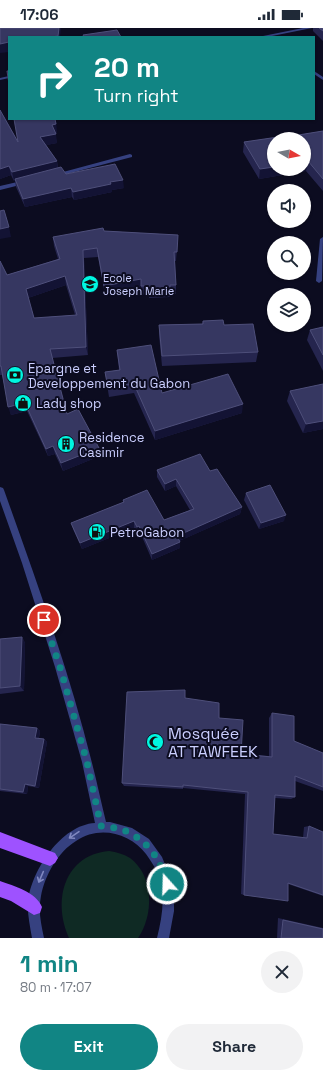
<!DOCTYPE html>
<html lang="en">
<head>
<meta charset="utf-8">
<style>
	body { margin:0; font-family:"Space Grotesk",sans-serif; background:#f2f2f3; color:#1f2937; height:100vh; display:flex; flex-direction:column; font-size:15px; white-space:nowrap }
	* { box-sizing:border-box; margin:0 }
	p { font-size:13px; color:#747a83 }
	.icon { flex:none; width:22px; height:22px; fill:none; stroke:currentColor; stroke-width:2; stroke-linecap:round; stroke-linejoin:round }
	.map { position:relative; height:910px; overflow:hidden }
	.panel { display:flex; flex-direction:column; background:#fff; flex:1 }
	.panel>* { flex:none }
	.banner { position:absolute; left:8px; top:8px; width:307px; height:84px; border-radius:0px; box-shadow:0 1px 3px #0004; background:#118584; color:#fff; overflow:hidden }
	.needle { width:26px; rotate:99deg }
	.tools { position:absolute; left:267px; top:104px; display:grid; gap:8px }
	.tools a { display:grid; place-items:center; width:44px; height:44px; border-radius:50%; background:#fff; box-shadow:0 1px 3px #0004; font-size:20px }
	.pin { position:absolute; display:grid; place-items:center; width:34px; height:34px; color:#fff; margin:-17px; border:2px solid #fff; border-radius:50%; box-shadow:0 1px 4px #0007 }
	.me { position:absolute; width:44px; margin:-22px; rotate:340deg; stroke-linejoin:round; filter:drop-shadow(0 0 3px #0008) }
	.turn { display:flex; align-items:center; gap:14px; height:84px; padding:0 20px; font-size:18px }
	.turn .icon { width:52px; height:52px; stroke-width:2.5 }
	.turn b { display:block; font-size:28px; line-height:34px }
	.round { display:grid; place-items:center; flex:none; width:42px; height:42px; border-radius:21px; background:#f2f2f3 }
	.head { display:flex; align-items:center; justify-content:space-between; height:68px; padding:0 20px }
	h1 { font-size:24px; font-weight:800; line-height:30px; color:#118584 }
	.primary-button { display:flex; gap:8px; margin-top:auto; padding:8px 20px }
	.primary-button a { flex:1; height:46px; border-radius:24px; background:#118584; color:#fff; font-size:16px; font-weight:800; line-height:46px; text-align:center }
	.primary-button a+a { background:#f2f2f3; color:#1f2937 }
	.status { display:flex; justify-content:space-between; align-items:center; height:28px; padding:0 20px; background:#fff; direction:ltr }
	.status svg { height:11px; fill:currentColor }
	.map>svg:first-child { display:block }
</style>
</head>
<body>
<div class="status"><b>17:06</b><svg viewBox="0 0 49 12"><path d="M0 12V9h3v3zM5 12V6h3v6zM10 12V3h3v9zM15 12V0h3v12zM26 1h20v11H26zM47 4h2v5h-2z"/></svg></div>
<div class="map">
<svg width="323" height="910" viewBox="0 0 323 910">
	<rect width="100%" height="100%" fill="#0c0c20"/>
	<path fill="#0f2a24" d="M109,823C117,824 123,826 130,830C154,848 154,887 138,910H69C52,873 64,827 109,823Z"/>
	<g fill="none" stroke-linecap="round" stroke-linejoin="round">
		<g fill="#364180" fill-rule="evenodd">
			<path d="M303,0H312L267,9H258Z"/>
			<path d="M314,43L323,49V52L314,46Z"/>
			<path d="M9,48V50L0,52V50Z"/>
			<path d="M130,126L132,127V129L55,149L52,147Z"/>
			<path d="M26,152L29,154L28,155L0,162V158Z"/>
			<path d="M323,209L322,253L319,255L316,253L320,211Z"/>
		</g>
		<path fill="#364180" fill-rule="evenodd" d="M0,459L3,460L4,462C36,552 69,642 92,735C97,754 101,774 106,794H110L132,800L149,811L162,829L173,856L174,863V883L169,910H157C161,894 164,878 162,862C161,849 154,837 146,826C130,805 99,797 76,813C58,824 45,847 41,868C38,882 41,896 44,910H32C30,898 27,885 28,873C32,842 61,797 95,795L82,734L55,639L22,535L0,473Z"/>
		<g fill="#9e52ff" fill-rule="evenodd">
			<path d="M0,804L55,825L58,830L55,835L50,838L0,820Z"/>
			<path d="M0,853C14,858 36,864 42,879L40,885L34,887L11,873L0,869Z"/>
		</g>
	</g>
	<g fill="#25254e" fill-rule="evenodd">
		<path d="M313,0H323V13L313,3Z"/>
		<path d="M0,82L18,114L57,105L55,106L57,115L46,117L57,133L58,140L66,146L124,160L112,162V164L74,172L72,169L25,179L16,159L15,153H14L11,147L0,151Z"/>
		<path d="M323,103V163L306,143L259,151L243,124L244,114L286,109Z"/>
		<path d="M104,203L178,207L176,233H175L176,257V266H170V269L149,270V266L141,267V260L105,267L98,229L84,230L88,327L52,330L67,386L99,420L100,428L63,443L55,426L48,428L27,383L11,387L2,347H0V233L7,247L58,231L54,218L53,209ZM66,257L75,287L34,290L28,270Z"/>
		<path d="M203,293L224,297L258,324L256,334L162,338L159,307V297L202,296Z"/>
		<path d="M323,299V343L307,312L310,302Z"/>
		<path d="M117,322L162,365L242,385L155,412L134,365L109,369L105,344L119,342Z"/>
		<path d="M323,356V401L303,405L287,373L290,363Z"/>
		<path d="M157,442L210,443L242,479L240,486L179,513L180,520L152,532L140,504L137,505L134,500L82,521L73,501L71,495L123,475V472L164,492L190,482L176,458L165,463L157,449Z"/>
		<path d="M246,465L284,493L259,501L244,472Z"/>
		<path d="M22,609L25,615L24,663L0,666V611Z"/>
		<path d="M185,670L219,690L241,726L269,728V690L272,685L294,713L323,725V763L295,753V769L291,771L275,770L273,806L303,810L304,799L309,798L323,804V868L288,856L244,867L241,866L245,766L183,760V761L124,758L122,755Z"/>
		<path d="M0,696L37,700L40,703L39,710L44,711L47,714L39,760L28,758L27,766L0,763Z"/>
		<path d="M278,890L323,900V910H277Z"/>
	</g>
	<g fill="#131334">
		<path d="M59,0H61L60,9H51Z"/>
		<path d="M9,14V24L0,25V16Z"/>
		<path d="M56,91L57,105L53,106L52,97Z"/>
		<path d="M56,106L57,115L42,118L40,109Z"/>
		<path d="M57,133L58,142L15,151V153H14L12,144Z"/>
		<path d="M308,133L306,143L259,151L260,141L274,139V141H304V134Z"/>
		<path d="M9,138L11,147L0,151V141Z"/>
		<path d="M123,152L124,160L112,162V164L74,172L73,164L110,154Z"/>
		<path d="M71,160L72,169L25,179L23,171Z"/>
		<path d="M9,199L11,209L0,211V201Z"/>
		<path d="M83,222L84,230L88,327L86,319Z"/>
		<path d="M65,248L66,257L28,270L26,261Z"/>
		<path d="M141,251V260L105,267L104,258Z"/>
		<path d="M25,375L27,383L11,387L8,379Z"/>
		<path d="M243,376L242,385L155,412V403Z"/>
		<path d="M323,393V401L303,405L306,396Z"/>
		<path d="M53,418L55,426L48,428L46,421Z"/>
		<path d="M99,420L100,428L63,443L61,435Z"/>
		<path d="M176,451V458L165,463V456Z"/>
		<path d="M242,479L240,486L177,514V508Z"/>
		<path d="M286,487L284,493L259,501L261,495Z"/>
		<path d="M134,493V500L82,521L80,515Z"/>
		<path d="M139,498L140,504L137,505V499Z"/>
		<path d="M180,514V520L152,532V526Z"/>
		<path d="M22,609L25,615L24,663L20,658Z"/>
		<path d="M37,700L40,703L38,713L35,710Z"/>
		<path d="M44,711L47,714L39,760L35,758Z"/>
		<path d="M25,756L28,758L27,766L23,764Z"/>
	</g>
	<g fill="#363761" stroke="#4e4f7a" fill-rule="evenodd">
		<path d="M0,0H59L58,8L51,9H9V14L0,16Z"/>
		<path d="M319,0H323V3Z"/>
		<path d="M117,2L121,9H84L83,7Z"/>
		<path d="M7,43H9V56Z"/>
		<path d="M0,82L18,114L14,91H55L56,96L52,97L56,106L40,109L57,133L12,144L9,138L0,141Z"/>
		<path d="M323,103V151L308,133L304,134V111H274V139L260,141L244,114L285,108L286,109Z"/>
		<path d="M115,136L123,152L110,154L111,156L73,164L71,160L23,171L15,151L61,139L66,146Z"/>
		<path d="M4,182L9,199L0,201V183Z"/>
		<path d="M103,200L104,203L178,207L177,224H174L176,257H170V261H149V258H141V251L104,258L97,220L83,222L86,319L50,321L67,386L78,381L99,420L61,435L53,418L46,421L25,375L8,379L1,338H0V233L7,247L60,231L53,209ZM65,248L77,287L34,290L26,261Z"/>
		<path d="M223,292L224,297L253,296L258,324L162,328L159,297L203,296V293Z"/>
		<path d="M323,299V327L310,302Z"/>
		<path d="M151,317L162,365L228,346L243,376L155,403L134,356L108,360L105,344L120,342L117,322Z"/>
		<path d="M323,356V393L306,396L290,363Z"/>
		<path d="M200,426L210,443L217,441L242,479L177,508L180,514L152,526L139,498L137,499L134,493L80,515L71,495L124,474L123,472L147,462L164,492L194,481L176,451L165,456L157,442Z"/>
		<path d="M270,457L286,487L261,495L246,465Z"/>
		<path d="M22,609L20,658L0,660V611Z"/>
		<path d="M185,662V670L219,675V690L243,692L241,726L272,729V685L294,688V713L323,725V759L295,748V769L275,767L273,806L307,810L309,798L323,804V867L288,855V873L244,867L248,764L183,757V759L122,755L127,664Z"/>
		<path d="M0,696L37,700L35,710L44,711L35,758L25,756L23,764L0,761Z"/>
		<path d="M283,892L323,901V910H281Z"/>
	</g>
	<defs><path id="oneway-shaft" d="M-6 0H5M1.5-3L5.5 0L1.5 3" fill="none" stroke-width="1.6" stroke-linecap="round" stroke-linejoin="round"/></defs>
	<g stroke="#8088c0">
		<use href="#oneway-shaft" transform="translate(74 807) rotate(146)"/>
		<use href="#oneway-shaft" transform="translate(41 849) rotate(113)"/>
	</g>
	<g fill="none" stroke-linecap="round" stroke-linejoin="round">
		<path stroke="#118584" stroke-width="7" stroke-dasharray="0 12.6" d="M44,592L60,639L87,734L101,798L122,801L142,812L158,831L167,856"/>
	</g>
	<defs>
		<g id="school-disc" transform="scale(0.9)"><circle r="9.5" fill="#00f6e1" stroke="#0c0c20"/><path d="M0-5L7-2L0 1L-7-2ZM-4 1L0 2.5L4 1V4Q0 6-4 4Z" fill="#111"/></g>
		<g id="bank-disc" transform="scale(0.9)"><circle r="9.5" fill="#00f6e1" stroke="#0c0c20"/><path d="M-6-4H6V4H-6ZM0-2.3a2.3 2.3 0 1 0 0 4.6a2.3 2.3 0 1 0 0-4.6Z" fill="#111"/></g>
		<g id="shop-disc" transform="scale(0.9)"><circle r="9.5" fill="#00f6e1" stroke="#0c0c20"/><path d="M-5-2.5h2.3a2.7 3.5 0 0 1 5.4 0H5L5.5 6h-11ZM-1.5-2.5h3a1.5 2.3 0 0 0-3 0Z" fill="#111"/></g>
		<g id="building-disc" transform="scale(0.9)"><circle r="9.5" fill="#00f6e1" stroke="#0c0c20"/><path d="M-4-6H4V6H1V3H-1V6H-4ZM-2.5-4.3h1.7v1.8h-1.7ZM.8-4.3h1.7v1.8H.8ZM-2.5-1h1.7V.8h-1.7ZM.8-1h1.7V.8H.8Z" fill="#111"/></g>
		<g id="fuel-disc" transform="scale(0.9)"><circle r="9.5" fill="#00f6e1" stroke="#0c0c20"/><path d="M-5.5-6h7V0h2V4h1.3V-2.5L3-4.5l.8-.8L6-3V5H2.5V1h-1V6h-7ZM-4.2-4.7v3.2H.2V-4.7Z" fill="#111"/></g>
		<g id="mosque-disc" transform="scale(0.9)"><circle r="9.5" fill="#00f6e1" stroke="#0c0c20"/><path d="M3.5-4.9A6 6 0 1 0 3.5 4.9A5 5 0 1 1 3.5-4.9Z" fill="#111"/></g>
	</defs>
	<g fill-rule="evenodd">
		<use href="#school-disc" x="90" y="256"/>
		<use href="#bank-disc" x="15" y="347"/>
		<use href="#shop-disc" x="23" y="375"/>
		<use href="#building-disc" x="66" y="416"/>
		<use href="#fuel-disc" x="97" y="504"/>
		<use href="#mosque-disc" x="155" y="714"/>
	</g>
	<g text-anchor="middle" stroke-width="4" stroke-linejoin="round" paint-order="stroke">
		<g font-size="11" fill="#cbcfff" stroke="#0c0c20" text-anchor="start">
			<text x="103" y="254">Ecole<tspan x="103" dy="13">Joseph Marie</tspan></text>
		</g>
		<g font-size="13" fill="#cbcfff" stroke="#0c0c20" text-anchor="start">
			<text x="28" y="345">Epargne et<tspan x="28" dy="15">Developpement du Gabon</tspan></text>
			<text x="36" y="380">Lady shop</text>
			<text x="79" y="414">Residence<tspan x="79" dy="15">Casimir</tspan></text>
			<text x="110" y="509">PetroGabon</text>
		</g>
		<g font-size="16" fill="#cbcfff" stroke="#0c0c20" text-anchor="start">
			<text x="168" y="711">Mosquée<tspan x="168" dy="18">AT TAWFEEK</tspan></text>
		</g>
	</g>
</svg>
<div class="tools">
<a><svg class="needle" viewBox="-14 -14 28 28"><path d="M0-13l5 13h-10z" fill="#e53935"/><path d="M0 13l5-13h-10z" fill="#747a83"/></svg></a>
<a><svg class="icon" aria-label="sound" viewBox="0 0 24 24"><path d="M4 9h4l5-4v14l-5-4H4zM17 9q2 3 0 6"/></svg></a>
<a><svg class="icon" aria-label="search" viewBox="0 0 24 24"><circle cx="10" cy="10" r="6"/><path d="M15 15l6 6"/></svg></a>
<a><svg class="icon" aria-label="layers" viewBox="0 0 24 24"><path d="M12 4l9 5-9 5-9-5zM3 14l9 5 9-5"/></svg></a>
</div>
<div class="pin" style="left:44px;top:592px;background:#d93025"><svg class="icon" aria-label="arrive" viewBox="0 0 24 24"><path d="M6 21V4h12l-3 4 3 4H6"/></svg></div>
<svg class="me" style="left:167px;top:856px" viewBox="-20 -20 40 40"><circle r="17" fill="#118584" stroke="#fff" stroke-width="3"/><path d="M0-11L8 9 0 5-8 9z" fill="#fff"/></svg>
<div class="banner">
<div class="turn"><svg class="icon" aria-label="right" viewBox="0 0 24 24"><path d="M7 20v-9h11M14 6l5 5-5 5"/></svg><div><b>20 m</b>Turn right</div></div>
</div>
</div>
<section class="panel">
<div class="head"><div><h1>1 min</h1><p>80 m · 17:07</p></div><a class="round"><svg class="icon" aria-label="close" viewBox="0 0 24 24"><path d="M6 6l12 12M18 6L6 18"/></svg></a></div>
<div class="primary-button"><a>Exit</a><a>Share</a></div>
</section>
</body>
</html>
